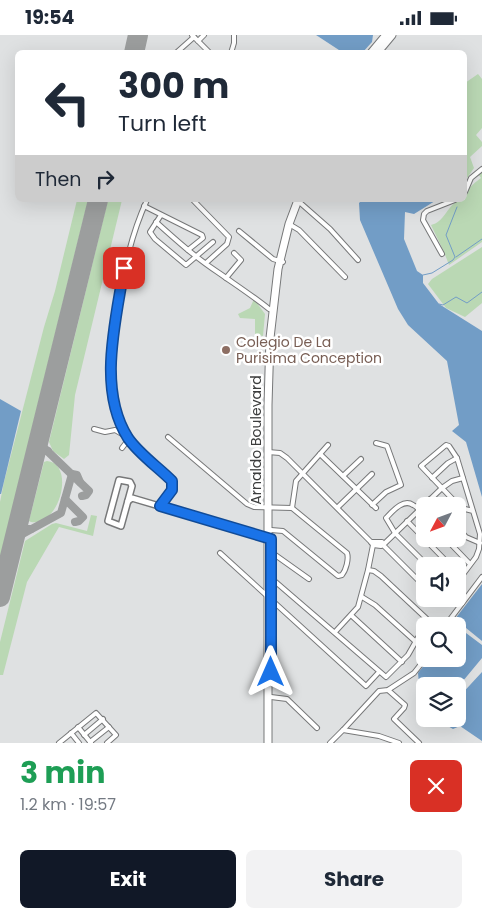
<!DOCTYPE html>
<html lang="en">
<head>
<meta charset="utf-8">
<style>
	body { margin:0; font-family:Poppins,sans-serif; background:#f2f2f3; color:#1f2937; height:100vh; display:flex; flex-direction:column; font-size:19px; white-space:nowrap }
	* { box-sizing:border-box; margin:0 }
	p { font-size:16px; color:#747a83 }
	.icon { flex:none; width:28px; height:28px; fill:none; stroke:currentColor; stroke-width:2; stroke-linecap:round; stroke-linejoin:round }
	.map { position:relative; height:708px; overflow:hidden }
	.sheet { display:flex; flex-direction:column; background:#fff; flex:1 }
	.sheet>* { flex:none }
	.top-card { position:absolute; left:15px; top:15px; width:452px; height:152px; border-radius:8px; box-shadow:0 5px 20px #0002; background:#fff; color:#1f2937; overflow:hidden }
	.needle { width:32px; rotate:229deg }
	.fabs { position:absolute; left:416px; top:462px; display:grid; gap:10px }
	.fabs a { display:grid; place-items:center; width:50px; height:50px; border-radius:8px; background:#fff; box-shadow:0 5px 20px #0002; font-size:25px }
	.pin { position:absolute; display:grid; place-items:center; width:42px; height:42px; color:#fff; margin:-21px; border-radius:10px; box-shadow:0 2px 8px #0006 }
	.me { position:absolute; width:55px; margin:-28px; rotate:0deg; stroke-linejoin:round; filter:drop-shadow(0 0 4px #0008) }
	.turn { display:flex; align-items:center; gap:18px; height:105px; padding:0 20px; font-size:22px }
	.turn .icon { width:65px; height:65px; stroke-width:2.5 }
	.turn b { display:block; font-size:35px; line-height:42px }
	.then { display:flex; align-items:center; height:48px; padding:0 20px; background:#0003; gap:10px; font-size:19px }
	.round { display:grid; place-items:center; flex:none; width:52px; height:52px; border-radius:8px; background:#f2f2f3 }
	.headline { display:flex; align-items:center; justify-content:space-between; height:85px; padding:0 20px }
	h1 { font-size:30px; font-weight:700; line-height:38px; color:#1e9e55 }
	.action { display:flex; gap:10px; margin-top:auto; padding:10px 20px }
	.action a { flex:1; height:58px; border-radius:8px; background:#111827; color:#fff; font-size:20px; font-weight:700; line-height:58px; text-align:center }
	.action a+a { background:#f2f2f3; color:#1f2937 }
	.status { display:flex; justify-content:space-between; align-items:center; height:35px; padding:0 25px; background:#fff; direction:ltr }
	.status svg { height:14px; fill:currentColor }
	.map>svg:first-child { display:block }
</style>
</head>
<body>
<div class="status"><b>19:54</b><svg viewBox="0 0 49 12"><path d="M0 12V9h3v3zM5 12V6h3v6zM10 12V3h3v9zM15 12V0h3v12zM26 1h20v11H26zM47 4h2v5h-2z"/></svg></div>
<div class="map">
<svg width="482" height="708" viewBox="0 0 482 708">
	<rect width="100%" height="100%" fill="#dfe1e2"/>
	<g fill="#bad8b4">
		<path d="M478,39L482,44V93L476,100L482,107V111L470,122L474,133L465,146V48Z"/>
		<path d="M482,136V207L449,230L444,217L431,190C434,189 437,188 439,186C449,178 450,165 465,165C465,155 473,149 481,143L478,139Z"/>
		<path d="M77,165H88L0,523V467L4,447L44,292L55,256Z"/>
		<path d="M108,165H122L75,360L69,420L64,424L53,416L49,407Z"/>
		<path d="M482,212V268L465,282L446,273L428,249L432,244Z"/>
		<path d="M254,264L265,279L263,301L255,300V284L240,283L238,279L250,273Z"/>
		<path d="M47,426C75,428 61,491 31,487L29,486L44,427Z"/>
		<path d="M91,480L97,481L93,501L59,492L27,547L3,640H0V607L25,506L52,489L56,488L87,496Z"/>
	</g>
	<g fill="#729dc6">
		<path d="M316,0H373L372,7L363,17H342Z"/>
		<path d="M362,165L435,166L414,179L405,177L404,204L417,236L423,240V248L439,269L482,296V462L466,407L452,396L459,390L447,326L408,290L398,274L360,185L359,168Z"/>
		<path d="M0,364L21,376L1,459H0Z"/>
		<path d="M482,549V606L455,584Z"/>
		<path d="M458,592L482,610V623L458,652L425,651V665L420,659L418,638L429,624H458Z"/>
		<path d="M482,637V706L460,691L453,694L437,685L458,684V663Z"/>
	</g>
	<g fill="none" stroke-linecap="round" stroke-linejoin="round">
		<g stroke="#729dc6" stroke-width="1">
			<path d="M456,222L482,204"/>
			<path d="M423,240L432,238L453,225L455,222L446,200L457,172"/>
			<path d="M439,269L443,270L456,262L467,268L482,257"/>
		</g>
		<g stroke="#9c9e9e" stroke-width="8">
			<path d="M40,401L39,406L41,410L89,456L86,460L82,461"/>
			<path d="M35,420L40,416H48"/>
			<path d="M65,464L83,482L79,486L75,487"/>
			<path d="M19,485L20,490L24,494H31"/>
			<path d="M14,506L17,502L61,478L72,439L77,440L80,447"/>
		</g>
		<g stroke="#9c9e9e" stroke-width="20">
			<path d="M134,18L138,0"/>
			<path d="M0,562L98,165"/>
		</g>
		<g stroke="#777879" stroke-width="6">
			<g id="street">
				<path d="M192,0L210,18"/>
				<path d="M198,6L204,0"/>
				<path d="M176,18L194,2"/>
				<path d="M231,18L234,8V0"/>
				<path d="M465,157L471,143L482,134"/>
				<path d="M147,165C131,200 124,234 118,272C112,314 104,364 128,403C139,419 158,432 171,446L172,455L160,471"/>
				<path d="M193,165L229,202L227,209L206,228"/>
				<path d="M297,165L330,194L358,225"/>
				<path d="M144,171L202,200L203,203L188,215"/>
				<path d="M161,180L150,197L155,204L186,230L213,207"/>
				<path d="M156,187C176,205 196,223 219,238C236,250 253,261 269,274L273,275"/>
				<path d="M289,189L299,195L345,242"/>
				<path d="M239,196L273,224L283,227"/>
				<path d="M442,219L423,185L424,179L427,176L455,165"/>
				<path d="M226,243L241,225L234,218"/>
				<path d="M94,394L105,397L115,395L127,402"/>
				<path d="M168,402L247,469L254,472L292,473L347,518C349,524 346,535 342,540L338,541L283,496L271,495"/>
				<path d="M122,413L129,404"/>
				<path d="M268,417L280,418L287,423L371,507L373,510L368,535L358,572L335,597"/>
				<path d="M320,419L376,473"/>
				<path d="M343,441L361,424"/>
				<path d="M432,443L448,428L457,423"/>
				<path d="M430,464L437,471"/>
				<path d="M372,470L386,457L401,450L387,411L376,408"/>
				<path d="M338,472L372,439"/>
				<path d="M292,473L296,446L328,410"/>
				<path d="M425,482C422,478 418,472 413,470C403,463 392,477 386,483L395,498L428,531"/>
				<path d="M407,486L451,531"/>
				<path d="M458,493L466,502L480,508"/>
				<path d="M446,504L470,529"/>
				<path d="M371,507H382L383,510L381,511L373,510"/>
				<path d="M271,517L309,544"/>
				<path d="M220,518L366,651L379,637"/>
				<path d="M271,543L386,642L408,620L428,585L381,541L374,536L368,535"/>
				<path d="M458,546L476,522L479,514L480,499L457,423L449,411L446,410L421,431L461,473L473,476"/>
				<path d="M425,552L383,510L442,453L452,446L463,443"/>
				<path d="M362,562L375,570L416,607"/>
				<path d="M352,581L402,627"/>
				<path d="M445,591L482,542"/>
				<path d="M388,655L405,670L404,673L394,684L419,708"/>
				<path d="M271,662L287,664L317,693"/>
				<path d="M78,692L91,708"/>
				<path d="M343,695L379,656L388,655L414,638L425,624"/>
				<path d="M71,698L79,708"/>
				<path d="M84,700L103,684"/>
				<path d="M90,707L109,692"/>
				<path d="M59,708L96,678L116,700L107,708"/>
				<path d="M330,708L343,695L379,701L399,708"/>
			</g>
		</g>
		<g stroke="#777879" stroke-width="8">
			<g id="secondary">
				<path d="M119,445L130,447L132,451L121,491L108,486Z"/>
				<path d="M128,466L132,463L271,504"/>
			</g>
		</g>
		<g stroke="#777879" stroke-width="9">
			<g id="highway">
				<path d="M371,18L386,0"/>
				<path d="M377,18L392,0"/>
				<path d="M268,708V370L270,303L278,234L289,189L298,165"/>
			</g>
		</g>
		<use href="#street" stroke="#fff" stroke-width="4"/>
		<use href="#secondary" stroke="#fff" stroke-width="5"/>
		<use href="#highway" stroke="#fff" stroke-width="7"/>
	</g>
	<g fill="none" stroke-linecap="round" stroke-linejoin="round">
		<g stroke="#114b97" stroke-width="12">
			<path id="route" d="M124,233C116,286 97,354 128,403C139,419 158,432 172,446V455L160,471L271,504V637"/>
		</g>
		<use href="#route" stroke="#1a73e8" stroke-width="9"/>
	</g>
	<circle fill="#8d6e63" stroke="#fff" stroke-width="2" cx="226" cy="315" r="5"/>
	<g text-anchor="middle" stroke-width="5" stroke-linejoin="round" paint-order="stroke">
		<g font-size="14" fill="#785e54" stroke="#fff" text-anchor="start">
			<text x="236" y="312">Colegio De La<tspan x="236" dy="16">Purisima Conception</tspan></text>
		</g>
		<g font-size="14" fill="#3c3d3d" stroke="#fff">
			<text transform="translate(256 405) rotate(-90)" y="5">Arnaldo Boulevard</text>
		</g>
	</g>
</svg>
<div class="fabs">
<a><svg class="needle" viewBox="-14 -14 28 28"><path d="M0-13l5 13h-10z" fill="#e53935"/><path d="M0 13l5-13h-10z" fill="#747a83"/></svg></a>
<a><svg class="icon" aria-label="sound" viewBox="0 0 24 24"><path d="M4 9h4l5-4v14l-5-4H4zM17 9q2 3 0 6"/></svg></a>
<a><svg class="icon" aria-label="search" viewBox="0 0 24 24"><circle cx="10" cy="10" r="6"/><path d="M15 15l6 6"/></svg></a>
<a><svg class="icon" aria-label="layers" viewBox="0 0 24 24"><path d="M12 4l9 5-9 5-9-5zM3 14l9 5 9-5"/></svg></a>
</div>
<div class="pin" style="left:124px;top:233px;background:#d93025"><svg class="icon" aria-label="arrive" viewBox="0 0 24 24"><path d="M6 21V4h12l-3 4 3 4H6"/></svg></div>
<svg class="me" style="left:271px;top:637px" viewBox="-20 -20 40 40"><path d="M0-17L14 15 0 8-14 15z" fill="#1a73e8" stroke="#fff" stroke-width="4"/></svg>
<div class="top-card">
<div class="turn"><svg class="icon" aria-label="left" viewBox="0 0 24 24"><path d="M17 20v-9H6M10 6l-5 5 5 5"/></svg><div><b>300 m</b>Turn left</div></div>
<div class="then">Then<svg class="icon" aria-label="right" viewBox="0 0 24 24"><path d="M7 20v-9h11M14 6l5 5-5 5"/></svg></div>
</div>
</div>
<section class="sheet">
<div class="headline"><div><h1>3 min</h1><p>1.2 km · 19:57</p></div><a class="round" style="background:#d93025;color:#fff"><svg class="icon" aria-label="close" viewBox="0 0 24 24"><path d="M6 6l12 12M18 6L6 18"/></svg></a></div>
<div class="action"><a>Exit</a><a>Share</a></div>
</section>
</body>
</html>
